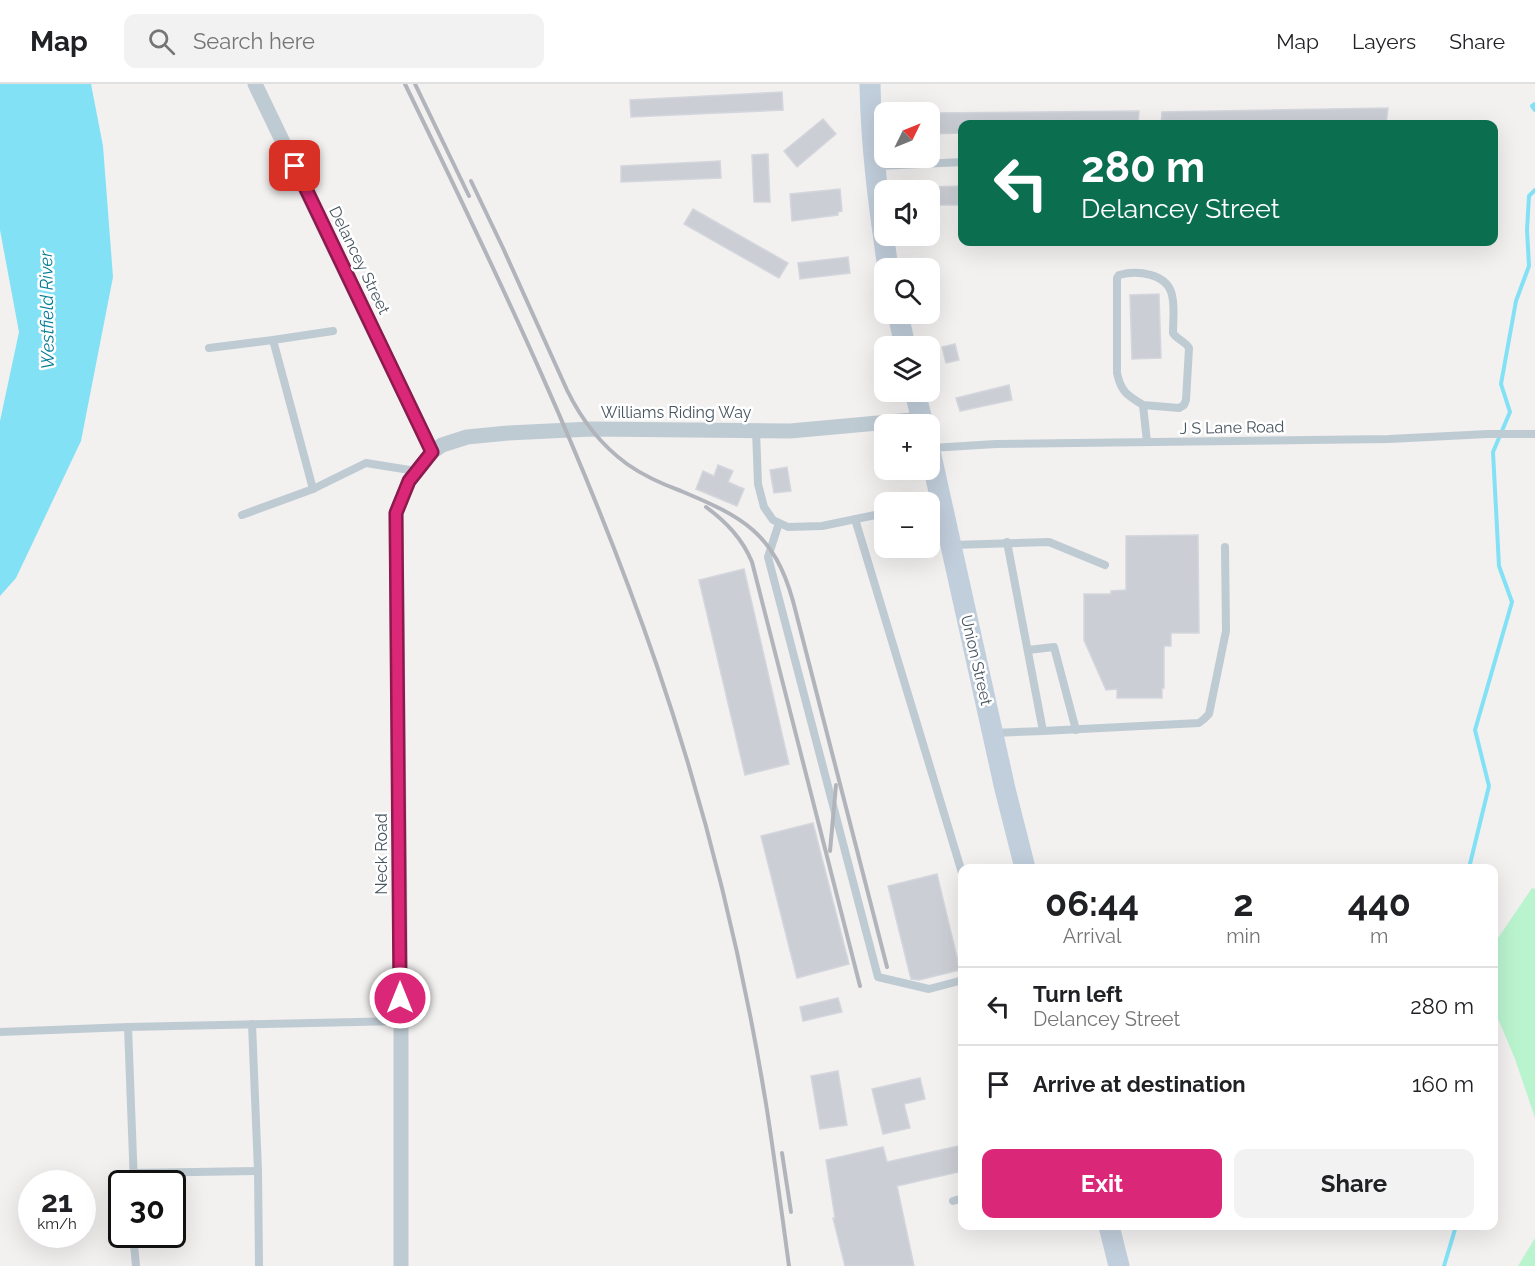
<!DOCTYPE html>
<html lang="en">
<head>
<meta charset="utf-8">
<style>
	body { margin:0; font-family:Raleway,sans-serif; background:#f2f2f2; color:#202124; height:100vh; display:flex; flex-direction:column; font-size:22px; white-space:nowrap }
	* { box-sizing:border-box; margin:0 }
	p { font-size:20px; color:#757577 }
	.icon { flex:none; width:33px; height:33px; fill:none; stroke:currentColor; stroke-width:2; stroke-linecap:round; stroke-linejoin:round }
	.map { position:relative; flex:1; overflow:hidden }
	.sheet { position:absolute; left:958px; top:780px; width:540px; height:366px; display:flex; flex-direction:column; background:#fff; border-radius:12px; box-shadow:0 6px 24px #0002 }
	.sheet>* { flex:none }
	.guide { position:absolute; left:958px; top:36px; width:540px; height:126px; border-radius:12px; box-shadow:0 6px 24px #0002; background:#0b6e4f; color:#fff; overflow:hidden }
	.needle { width:39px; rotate:47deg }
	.fabs { position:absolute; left:874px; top:18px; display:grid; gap:12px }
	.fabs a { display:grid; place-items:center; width:66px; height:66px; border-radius:12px; background:#fff; box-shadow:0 6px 24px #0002; font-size:30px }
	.speed { position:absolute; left:18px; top:1086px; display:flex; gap:12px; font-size:30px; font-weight:700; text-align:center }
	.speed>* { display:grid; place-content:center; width:78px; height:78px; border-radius:50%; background:#fff; box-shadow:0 6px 24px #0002; line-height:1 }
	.speed small { font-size:15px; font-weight:400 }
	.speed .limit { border:3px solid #111; border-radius:9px; background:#fff; color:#111 }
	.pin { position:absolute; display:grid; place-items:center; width:51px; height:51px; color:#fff; margin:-26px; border-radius:12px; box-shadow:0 3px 9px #0006 }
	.me { position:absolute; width:66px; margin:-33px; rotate:0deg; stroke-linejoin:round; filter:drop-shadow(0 0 4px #0008) }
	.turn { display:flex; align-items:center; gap:21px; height:126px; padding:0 24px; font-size:27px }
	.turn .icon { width:78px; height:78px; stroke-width:2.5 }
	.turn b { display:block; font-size:42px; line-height:51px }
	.eta { display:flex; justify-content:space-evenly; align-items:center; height:102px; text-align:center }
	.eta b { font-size:36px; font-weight:700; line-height:42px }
	.action { display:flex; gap:12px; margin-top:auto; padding:12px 24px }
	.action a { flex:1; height:69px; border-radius:12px; background:#db2777; color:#fff; font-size:24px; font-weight:700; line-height:69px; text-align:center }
	.action a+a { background:#f2f2f2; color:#202124 }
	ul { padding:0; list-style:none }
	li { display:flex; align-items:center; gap:18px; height:78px; padding:0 24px; border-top:2px solid #e0e0e0 }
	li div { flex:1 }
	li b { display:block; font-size:22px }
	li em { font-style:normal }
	header { display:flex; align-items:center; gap:36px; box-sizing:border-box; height:84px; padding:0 30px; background:#fff; border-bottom:2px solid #e0e0e0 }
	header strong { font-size:28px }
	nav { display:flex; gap:33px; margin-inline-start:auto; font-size:21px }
	.search { width:420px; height:54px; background:#f2f2f2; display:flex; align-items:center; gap:15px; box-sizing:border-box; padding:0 21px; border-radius:12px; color:#757577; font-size:22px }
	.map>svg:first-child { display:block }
</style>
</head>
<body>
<header>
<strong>Map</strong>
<div class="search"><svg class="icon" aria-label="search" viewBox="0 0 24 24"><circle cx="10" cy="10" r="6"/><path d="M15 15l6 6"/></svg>Search here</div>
<nav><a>Map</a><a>Layers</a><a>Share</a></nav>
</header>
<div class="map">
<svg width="1535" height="1182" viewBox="0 0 1535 1182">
	<rect width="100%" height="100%" fill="#f3f0f0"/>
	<g fill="#baf4cf">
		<path d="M1532,804L1535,805V1034L1515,975L1494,925V860Z"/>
		<path d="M1535,1154V1182H1518Z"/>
	</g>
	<path fill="#83e1f5" d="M0,0H91L103,62L113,193L81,357L16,494L0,512V337L19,248L0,146Z"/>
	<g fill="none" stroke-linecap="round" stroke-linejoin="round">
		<g stroke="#83e1f5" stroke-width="4">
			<path d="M1535,20L1532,22L1535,26"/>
			<path d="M1469,784L1489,702L1475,646L1512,518L1499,482L1493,368L1510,328L1501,300L1516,217L1529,182L1527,146L1529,112L1535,106"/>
			<path d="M1444,1182L1456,1142"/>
		</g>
	</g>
	<g fill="#cbcfd5" stroke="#d3d6dc" stroke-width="1.5">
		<path d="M782,8L783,26L631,33L630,16Z"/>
		<path d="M1388,24L1386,40H1161L1162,28Z"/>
		<path d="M1139,27L1138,40H963V49L930,50V29Z"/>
		<path d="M823,35L836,50L797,83L784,67Z"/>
		<path d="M768,70L770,118H754L752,71Z"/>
		<path d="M720,77L721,94L621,98V82Z"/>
		<path d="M963,102V121H930V103Z"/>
		<path d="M840,105L842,127L838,128V131L792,137L790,110Z"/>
		<path d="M693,125L788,179L779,194L684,140Z"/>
		<path d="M848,173L850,189L800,195L798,179Z"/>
		<path d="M1159,210L1161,274L1132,275L1130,211Z"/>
		<path d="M955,260L959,276L946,279L942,263Z"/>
		<path d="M1009,301L1012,316L960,327L956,314Z"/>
		<path d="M718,381L733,387L728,398L744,405L737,422L696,405L703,387L714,392Z"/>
		<path d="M787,383L791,407L774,409L770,386Z"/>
		<path d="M1198,451L1199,549H1171V562H1164V604H1162V614H1117V605L1106,606L1084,556V510H1111V507L1126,506V452Z"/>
		<path d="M744,485L789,680L745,691L699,496Z"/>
		<path d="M813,739L849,880L797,894L761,752Z"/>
		<path d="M937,790L960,886L919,896L911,895L888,802Z"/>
		<path d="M838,914L842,928L803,937L800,923Z"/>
		<path d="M838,987L847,1041L820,1045L811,992Z"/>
		<path d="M920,994L925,1015L904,1020L910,1044L883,1050L872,1005Z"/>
		<path d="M963,1061V1087L897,1102L914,1182H845L833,1134H835L826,1076L883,1063L887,1078Z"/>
	</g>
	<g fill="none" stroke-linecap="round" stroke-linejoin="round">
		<g stroke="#bfcbd3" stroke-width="8">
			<path d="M877,82L963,78"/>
			<path d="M209,264L273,256"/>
			<path d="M1143,321L1179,324L1184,321L1186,316L1189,264C1185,257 1176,255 1173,249C1173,237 1175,223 1172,211C1167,189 1137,186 1119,191L1117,194V289C1121,308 1127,311 1143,321L1147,358"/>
			<path d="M756,346L758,400L764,423L773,436L788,443L822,442L885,429"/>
			<path d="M931,364L996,360L1389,355L1488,350H1535"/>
			<path d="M313,405L273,256L333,247"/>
			<path d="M242,431L313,405L366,379L416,387"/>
			<path d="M855,435L963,792"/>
			<path d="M779,439L768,473L878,893L929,905L963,896"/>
			<path d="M952,461L1049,458L1105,481"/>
			<path d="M1028,566L1054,563L1076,646"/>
			<path d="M1043,647L1199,639L1204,635L1209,630L1226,547L1225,463"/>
			<path d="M993,649L1043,647L1007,458"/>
			<path d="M252,940L258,1087L259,1182"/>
			<path d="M128,943L134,1100"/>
			<path d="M0,948L128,943L401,937"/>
			<path d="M134,1089L258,1087"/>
			<path d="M953,1117L963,1114"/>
			<path d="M133,1150L136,1182"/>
		</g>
		<g stroke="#bfcbd3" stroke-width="15">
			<path d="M255,0L432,368"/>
			<path d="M401,1182V937L396,429L409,397L432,368L442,361L467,353L508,349L591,345L790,347L922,335"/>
		</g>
		<g stroke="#c1cedb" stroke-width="21">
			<path d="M870,0C871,62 879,123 888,184"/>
			<path d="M898,230L905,262"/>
			<path d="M915,308L923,340"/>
			<path d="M930,367L1005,705L1025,784"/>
			<path d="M1109,1142L1119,1182"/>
		</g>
		<g stroke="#b1b5bb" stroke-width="4">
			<path d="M405,0C498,191 588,380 657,582C706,726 743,876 767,1026C775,1078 782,1130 789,1182"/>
			<path d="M415,0L469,112"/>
			<path d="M471,97L503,164L567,306C581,335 601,361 627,380C644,392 662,400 681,407C743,433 774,449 793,517L887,883"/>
			<path d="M706,423C726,438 742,454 752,478L860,902"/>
			<path d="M830,767L836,701"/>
			<path d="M782,1069L791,1128"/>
		</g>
	</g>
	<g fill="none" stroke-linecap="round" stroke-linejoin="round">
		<g stroke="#8e194d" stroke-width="15">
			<path id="route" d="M295,82L432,368L409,397L396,429L400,914"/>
		</g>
		<use href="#route" stroke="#db2777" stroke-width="10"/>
	</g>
	<g text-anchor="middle" stroke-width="5" stroke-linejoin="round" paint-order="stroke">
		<g font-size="16" fill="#46545f" stroke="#fff">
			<text transform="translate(360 176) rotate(64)" y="6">Delancey Street</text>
			<text x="676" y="334">Williams Riding Way</text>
			<text transform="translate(1232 343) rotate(-1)" y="6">J S Lane Road</text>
			<text transform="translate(977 576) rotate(77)" y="6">Union Street</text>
			<text transform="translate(381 770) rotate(-90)" y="6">Neck Road</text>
		</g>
		<g font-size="18" font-style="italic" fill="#037d97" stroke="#fff">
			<text transform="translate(47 226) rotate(-91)" y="6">Westfield River</text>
		</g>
	</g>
</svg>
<div class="fabs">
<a><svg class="needle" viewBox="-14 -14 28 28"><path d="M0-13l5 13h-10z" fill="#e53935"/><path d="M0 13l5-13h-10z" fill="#757577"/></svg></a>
<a><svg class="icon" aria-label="sound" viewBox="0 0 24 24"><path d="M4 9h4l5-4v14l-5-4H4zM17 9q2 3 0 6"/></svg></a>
<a><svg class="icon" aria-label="search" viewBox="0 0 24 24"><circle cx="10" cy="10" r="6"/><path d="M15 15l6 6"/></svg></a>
<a><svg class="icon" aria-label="layers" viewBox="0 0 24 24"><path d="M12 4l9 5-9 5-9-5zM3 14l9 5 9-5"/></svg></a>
<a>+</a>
<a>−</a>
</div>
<div class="speed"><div>21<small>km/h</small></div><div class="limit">30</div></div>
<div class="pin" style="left:295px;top:82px;background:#d93025"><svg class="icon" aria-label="arrive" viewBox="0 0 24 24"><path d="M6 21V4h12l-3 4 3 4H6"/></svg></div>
<svg class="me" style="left:400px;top:914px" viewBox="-20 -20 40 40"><circle r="17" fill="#db2777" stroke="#fff" stroke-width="3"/><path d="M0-11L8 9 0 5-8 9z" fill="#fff"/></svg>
<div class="guide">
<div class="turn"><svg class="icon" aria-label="left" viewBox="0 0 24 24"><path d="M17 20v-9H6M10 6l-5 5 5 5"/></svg><div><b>280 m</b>Delancey Street</div></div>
</div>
<section class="sheet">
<div class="eta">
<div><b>06:44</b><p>Arrival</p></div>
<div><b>2</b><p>min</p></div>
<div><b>440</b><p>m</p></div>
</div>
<ul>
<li><svg class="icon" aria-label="left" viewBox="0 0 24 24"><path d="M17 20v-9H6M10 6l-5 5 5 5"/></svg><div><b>Turn left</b><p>Delancey Street</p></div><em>280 m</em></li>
<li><svg class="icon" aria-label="arrive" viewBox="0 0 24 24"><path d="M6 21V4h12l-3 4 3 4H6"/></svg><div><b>Arrive at destination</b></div><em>160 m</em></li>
</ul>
<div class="action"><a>Exit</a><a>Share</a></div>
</section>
</div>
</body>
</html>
